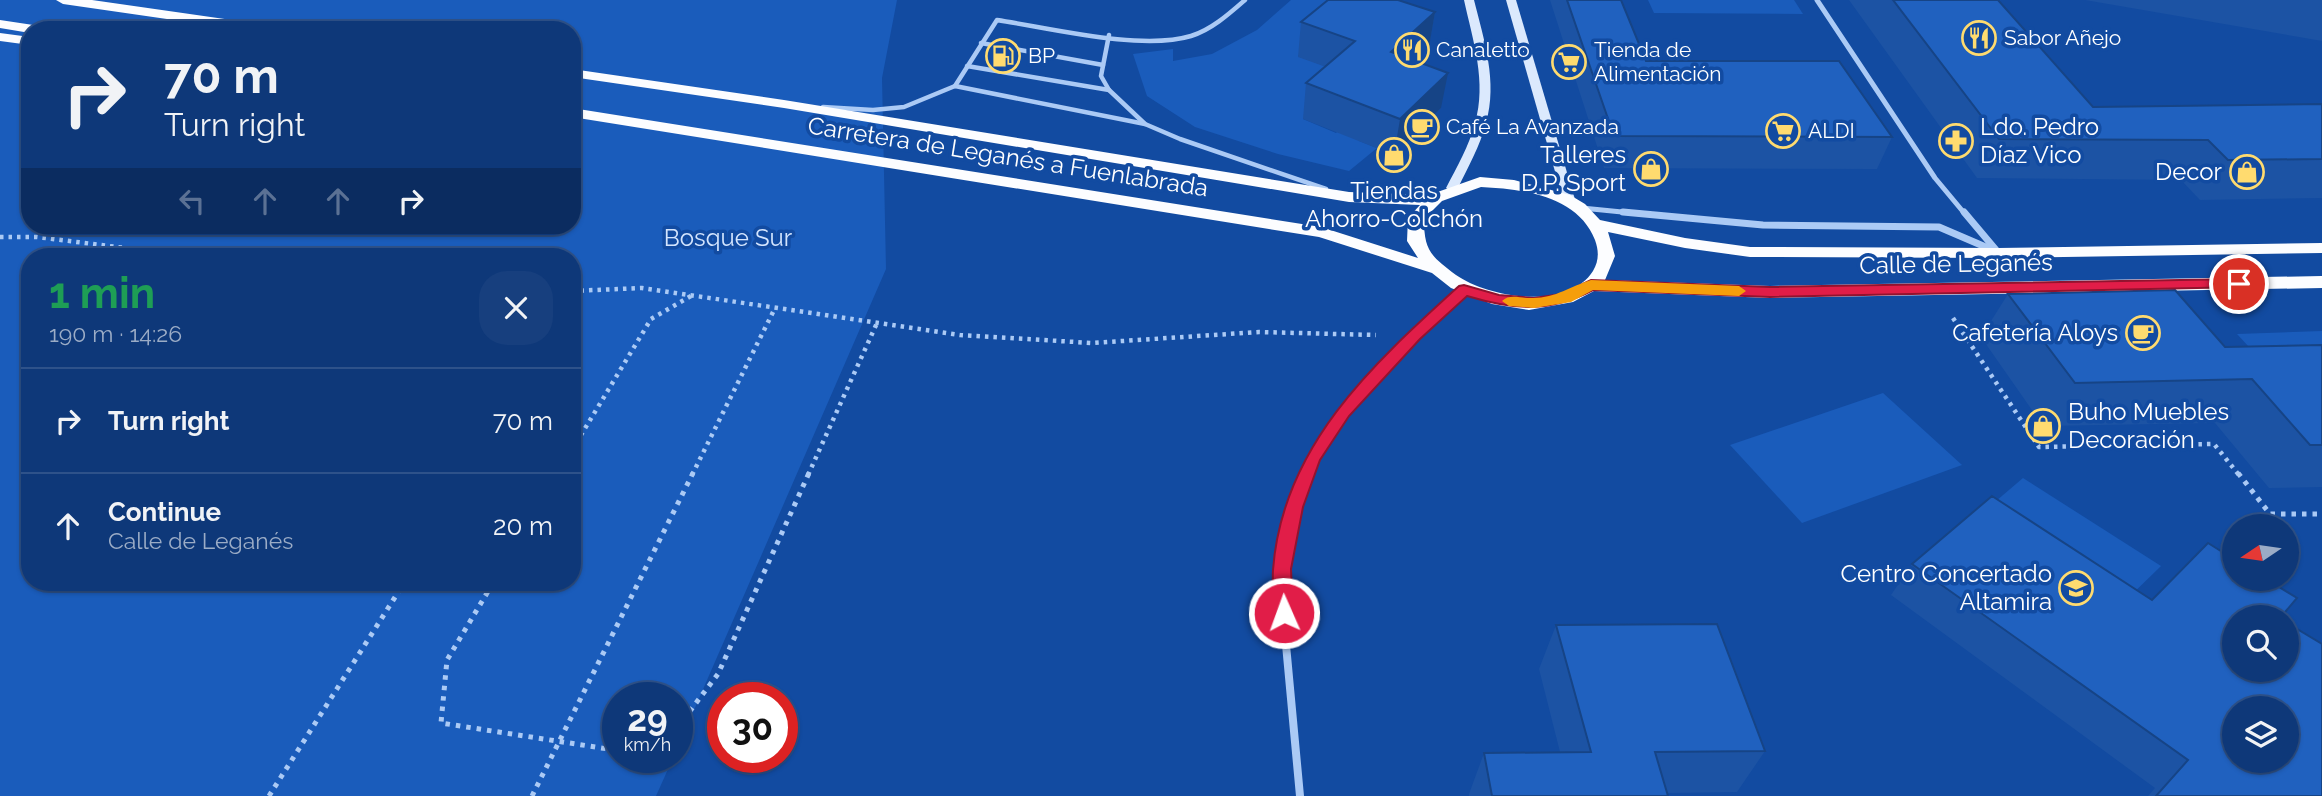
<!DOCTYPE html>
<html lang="en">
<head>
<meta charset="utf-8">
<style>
	body { margin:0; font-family:Raleway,sans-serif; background:#173f7e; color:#f1f3f6; height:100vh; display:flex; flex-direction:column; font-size:26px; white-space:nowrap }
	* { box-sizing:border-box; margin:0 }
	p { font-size:23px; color:#9bacc6 }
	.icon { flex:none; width:38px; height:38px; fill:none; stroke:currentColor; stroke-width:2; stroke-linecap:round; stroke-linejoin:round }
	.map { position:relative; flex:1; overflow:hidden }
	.sheet { position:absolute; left:21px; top:248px; width:560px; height:343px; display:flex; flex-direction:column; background:#0e3879; border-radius:28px; box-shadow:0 2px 5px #0004,0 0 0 2px #2e528a }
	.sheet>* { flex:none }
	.top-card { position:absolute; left:21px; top:21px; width:560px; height:214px; border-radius:28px; box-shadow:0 2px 5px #0004,0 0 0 2px #2e528a; background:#0e3879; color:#f1f3f6; overflow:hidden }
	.needle { width:46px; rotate:257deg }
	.controls { position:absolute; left:2222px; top:514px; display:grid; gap:14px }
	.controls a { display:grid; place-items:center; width:77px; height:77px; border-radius:50%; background:#0e3879; box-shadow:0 2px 5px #0004,0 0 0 2px #2e528a; font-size:35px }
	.speed { position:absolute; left:602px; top:682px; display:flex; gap:14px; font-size:35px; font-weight:700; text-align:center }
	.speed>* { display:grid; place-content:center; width:91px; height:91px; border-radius:50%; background:#0e3879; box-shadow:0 2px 5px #0004,0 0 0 2px #2e528a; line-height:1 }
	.speed small { font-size:18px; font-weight:400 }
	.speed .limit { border:10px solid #d22; background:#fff; color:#111 }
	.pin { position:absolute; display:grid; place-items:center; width:60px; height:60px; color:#fff; margin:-30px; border:4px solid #fff; border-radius:50%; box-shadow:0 2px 7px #0007 }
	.me { position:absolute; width:77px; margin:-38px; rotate:358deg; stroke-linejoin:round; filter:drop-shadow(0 0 5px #0008) }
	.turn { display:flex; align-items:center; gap:24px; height:147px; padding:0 28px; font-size:32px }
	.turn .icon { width:91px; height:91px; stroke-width:2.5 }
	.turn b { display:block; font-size:49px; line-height:60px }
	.lanes { display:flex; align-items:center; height:66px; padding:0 28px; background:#0003; justify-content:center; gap:35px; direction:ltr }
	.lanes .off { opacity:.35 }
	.round { display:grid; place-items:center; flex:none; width:74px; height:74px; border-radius:28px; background:#173f7e }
	.headline { display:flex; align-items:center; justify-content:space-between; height:119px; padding:0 28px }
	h1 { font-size:42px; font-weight:700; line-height:52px; color:#1e9e55 }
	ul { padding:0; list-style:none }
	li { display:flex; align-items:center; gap:21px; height:105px; padding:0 28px; border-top:2px solid #2e528a }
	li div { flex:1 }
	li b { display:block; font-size:26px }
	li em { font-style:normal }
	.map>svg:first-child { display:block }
</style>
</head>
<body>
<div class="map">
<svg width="2322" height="796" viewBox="0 0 2322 796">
	<rect width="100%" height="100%" fill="#124ba1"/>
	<g fill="#1a5cbb" fill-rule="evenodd">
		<path d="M0,0H897L882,78L886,269L677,749V698H618V758H673L656,796H0ZM30,30H572V226H30ZM30,257H572V583H30Z"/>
		<path d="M1291,0H1335L1298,56L1351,76L1303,119L1336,133L1347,123L1359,141L1377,148L1349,171L1278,154L1195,127L1147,96L1133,54L1173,49V61L1212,54L1257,30Z"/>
		<path d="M1648,0H1794L1803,14L1654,13Z"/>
		<path d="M2322,331V358L2261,360L2237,334Z"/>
		<path d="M1883,393L1962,465L1802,523L1730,445Z"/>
		<path d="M2023,478L2161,566L2120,606L1982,513Z"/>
	</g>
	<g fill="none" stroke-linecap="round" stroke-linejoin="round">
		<g stroke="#abcaf5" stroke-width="4.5" stroke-dasharray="3.5 5" stroke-linecap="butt">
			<path d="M0,237H37L197,257"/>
			<path d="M572,291L642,288L960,335L1092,343L1259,332L1376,335"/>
			<path d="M1953,318L2039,447L2214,444L2239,475"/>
			<path d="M572,450L651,319L691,296"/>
			<path d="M692,475L775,308"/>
			<path d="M808,475L877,323"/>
		</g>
		<g stroke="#abcaf5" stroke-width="5" stroke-dasharray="4.5 6" stroke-linecap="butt">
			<path d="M2238,473L2270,514H2322"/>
			<path d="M493,583L447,660L441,723L608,749L618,746"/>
			<path d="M677,728L718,674L809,473"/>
			<path d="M269,796L404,583"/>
			<path d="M532,796L693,473"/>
		</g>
		<g stroke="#abcaf5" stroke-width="4.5">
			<path d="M1109,35L1101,76L1109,90L1145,124L1180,139L1326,189"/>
			<path d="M981,43L1103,65"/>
			<path d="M967,66L1109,90"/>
			<path d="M955,86L997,20C1050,28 1141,51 1191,36C1211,30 1229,14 1245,0"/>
			<path d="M823,107L873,110L904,107L955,86L1145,124"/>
		</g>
		<g stroke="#abcaf5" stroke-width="5">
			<path d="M1817,0L1935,178L1965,214"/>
			<path d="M1582,208L1642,214"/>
		</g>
		<g stroke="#abcaf5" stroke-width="7">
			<path d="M1623,212L1763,225L1939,227L1995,251"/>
			<path d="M1964,212L1996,250"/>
			<path d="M1307,475C1332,406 1410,339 1464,290"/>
		</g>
		<path stroke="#abcaf5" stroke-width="8" d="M1300,796L1285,634L1282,569L1295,507L1307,473"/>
		<g fill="#dbe9fd" fill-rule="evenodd">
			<path d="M1464,0H1474C1484,40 1498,82 1486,123C1480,146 1468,167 1458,188L1452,192L1446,188C1457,167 1469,146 1475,123C1487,82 1473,41 1464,0Z"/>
			<path d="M1506,0H1516L1576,203L1574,206L1570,207L1564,203Z"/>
		</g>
		<g fill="#fcfdff" fill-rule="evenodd">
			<path d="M56,0H92L274,26L281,30H243L63,4Z"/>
			<path d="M0,20L40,26L47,30H30V33L0,28Z"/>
			<path d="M0,33L30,37V45L0,41Z"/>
			<path d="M572,69L784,100L1349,192L1429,195L1480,177L1514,180L1570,195L1585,204L1600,220L1685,238L1750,247L1998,248L2322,243V253L1998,258L1750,257L1685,248L1608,232L1615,256L1605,280L1770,286L2322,276V288L1770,298L1594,291L1573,302L1529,310L1492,304L1451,288L1432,273L1319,237L572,117V108L1321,227L1418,258L1407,241L1408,218L1420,205L1349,202L784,108L572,77ZM1481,187C1523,189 1578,196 1595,240C1599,251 1599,261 1593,271C1568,311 1489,298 1456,275C1431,256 1424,251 1424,219L1442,201Z"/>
		</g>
	</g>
	<g fill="#1c53a4">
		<path d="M1550,0H1621L1646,61L1892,137L1877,169L1604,168Z"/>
		<path d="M1849,0H1998L2093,107L2322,104V198L2200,200L2181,180L1977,178Z"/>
		<path d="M2085,0H2322V41Z"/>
		<path d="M1435,12L1429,47L1414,61L1441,108L1394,155L1303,119L1306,83L1326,67L1298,57L1301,22Z"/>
		<path d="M2008,294L2225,347L2322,345V487L2269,488L2215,423L2043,426L1981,337Z"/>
		<path d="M1912,564L2280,618L2322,796H2148L2155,788L1891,595Z"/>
		<path d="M1556,625L1765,751L1737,792L1667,793L1668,796H1469V794L1484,753L1560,752L1539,669Z"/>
	</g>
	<g fill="#164486">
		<path d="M1435,12L1429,47L1386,88L1391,52Z"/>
		<path d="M1448,73L1441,108L1394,155L1400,119Z"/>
	</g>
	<g fill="#2061bf" stroke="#164486" stroke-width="2" fill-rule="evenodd">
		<path d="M1328,0H1398L1435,12L1391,52L1448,73L1400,119L1306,83L1355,41L1301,22Z"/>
		<path d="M1567,0H1621L1646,61H1839L1892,137L1614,136Z"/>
		<path d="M1893,0H1998L2093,107L2322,104V159L2228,160L2208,140L1999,139Z"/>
		<path d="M2175,290L2225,347L2322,345V445H2310L2252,379L2075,383L2008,294Z"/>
		<path d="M1992,496L2152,600L2208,543L2235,560V579H2266L2297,598L2280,618H2235V670H2287V623L2322,644V796H2156L2188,760L1912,564ZM2235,709H2287V761H2235Z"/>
		<path d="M1717,624L1765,751L1655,752L1668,796H1492L1484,753L1591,752L1556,625Z"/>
	</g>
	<path fill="#e11d48" stroke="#92132f" stroke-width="2" d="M2239,279L2244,280L2246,284L2244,287L1770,297L1593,290C1549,313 1514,310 1467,296L1420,339L1349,416L1320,460L1303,507L1291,569L1293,613L1291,618L1284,621L1278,618L1275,613C1274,599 1272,584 1273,570C1282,446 1373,364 1459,286L1464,285L1499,295L1534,298L1562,294L1591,280L1770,287Z"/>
	<path fill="#f59e0b" d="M1591,280L1739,286L1746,291L1739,296L1593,290L1571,302L1534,308L1509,306L1502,301C1510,293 1522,299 1533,298C1556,298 1571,286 1591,280Z"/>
	<defs>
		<g id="restaurant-ring" transform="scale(1.75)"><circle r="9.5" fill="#124ba1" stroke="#ffdb6f" stroke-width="1.5"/><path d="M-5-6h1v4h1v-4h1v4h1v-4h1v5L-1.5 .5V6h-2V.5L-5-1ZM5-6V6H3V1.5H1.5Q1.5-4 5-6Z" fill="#ffdb6f"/></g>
		<g id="fuel-ring" transform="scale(1.75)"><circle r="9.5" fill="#124ba1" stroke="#ffdb6f" stroke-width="1.5"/><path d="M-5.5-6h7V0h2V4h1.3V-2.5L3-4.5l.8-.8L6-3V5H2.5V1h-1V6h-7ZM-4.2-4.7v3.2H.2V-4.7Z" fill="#ffdb6f"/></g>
		<g id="supermarket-ring" transform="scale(1.75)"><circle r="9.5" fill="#124ba1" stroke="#ffdb6f" stroke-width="1.5"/><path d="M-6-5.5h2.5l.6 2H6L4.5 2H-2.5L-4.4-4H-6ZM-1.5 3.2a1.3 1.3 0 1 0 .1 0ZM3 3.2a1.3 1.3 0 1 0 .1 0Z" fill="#ffdb6f"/></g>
		<g id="cafe-ring" transform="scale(1.75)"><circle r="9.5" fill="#124ba1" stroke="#ffdb6f" stroke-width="1.5"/><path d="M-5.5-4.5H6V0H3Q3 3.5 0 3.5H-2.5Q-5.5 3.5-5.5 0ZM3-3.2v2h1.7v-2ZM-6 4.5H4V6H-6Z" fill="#ffdb6f"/></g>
		<g id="pharmacy-ring" transform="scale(1.75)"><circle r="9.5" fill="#124ba1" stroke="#ffdb6f" stroke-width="1.5"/><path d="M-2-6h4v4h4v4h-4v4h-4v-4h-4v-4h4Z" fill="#ffdb6f"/></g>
		<g id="shop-ring" transform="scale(1.75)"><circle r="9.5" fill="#124ba1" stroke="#ffdb6f" stroke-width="1.5"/><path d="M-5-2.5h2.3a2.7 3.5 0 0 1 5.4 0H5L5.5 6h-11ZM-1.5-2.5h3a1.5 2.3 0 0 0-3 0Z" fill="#ffdb6f"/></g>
		<g id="school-ring" transform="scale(1.75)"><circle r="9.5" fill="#124ba1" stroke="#ffdb6f" stroke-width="1.5"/><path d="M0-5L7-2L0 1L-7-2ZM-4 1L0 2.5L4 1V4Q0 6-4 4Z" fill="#ffdb6f"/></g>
	</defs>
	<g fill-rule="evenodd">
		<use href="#restaurant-ring" x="1979" y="38"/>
		<use href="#restaurant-ring" x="1412" y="50"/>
		<use href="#fuel-ring" x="1003" y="56"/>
		<use href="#supermarket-ring" x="1569" y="62"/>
		<use href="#cafe-ring" x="1422" y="127"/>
		<use href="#supermarket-ring" x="1783" y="131"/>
		<use href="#pharmacy-ring" x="1956" y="141"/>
		<use href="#shop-ring" x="1394" y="155"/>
		<use href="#shop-ring" x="1651" y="169"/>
		<use href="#shop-ring" x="2247" y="172"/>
		<use href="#cafe-ring" x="2143" y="333"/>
		<use href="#shop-ring" x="2043" y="426"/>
		<use href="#school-ring" x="2076" y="588"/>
	</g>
	<g text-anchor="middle" stroke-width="7" stroke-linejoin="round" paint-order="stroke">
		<g font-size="21" fill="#fff" stroke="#124ba1" text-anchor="start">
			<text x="2004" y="45">Sabor Añejo</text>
			<text x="1436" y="57">Canaletto</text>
			<text x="1594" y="57">Tienda de<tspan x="1594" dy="24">Alimentación</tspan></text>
			<text x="1028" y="63">BP</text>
			<text x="1446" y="134">Café La Avanzada</text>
			<text x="1808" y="138">ALDI</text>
		</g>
		<g font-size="24" fill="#fff" stroke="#124ba1" text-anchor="end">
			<text x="1980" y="135" text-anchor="start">Ldo. Pedro<tspan x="1980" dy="28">Díaz Vico</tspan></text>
			<text x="1626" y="163">Talleres<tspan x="1626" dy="28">D.P. Sport</tspan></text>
			<text x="2222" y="180">Decor</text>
			<text x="1394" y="199" text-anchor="middle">Tiendas<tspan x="1394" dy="28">Ahorro-Colchón</tspan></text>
			<text x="2118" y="341">Cafetería Aloys</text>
			<text x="2068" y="420" text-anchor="start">Buho Muebles<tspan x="2068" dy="28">Decoración</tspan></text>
			<text x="2052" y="582">Centro Concertado<tspan x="2052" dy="28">Altamira</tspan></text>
		</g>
		<g font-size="24" fill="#fff" stroke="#124ba1">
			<text transform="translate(1008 157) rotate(9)" y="8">Carretera de Leganés a Fuenlabrada</text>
			<text transform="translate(1956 264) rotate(-1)" y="8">Calle de Leganés</text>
		</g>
		<g font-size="24" fill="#d4e5fe" stroke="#124ba1">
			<text x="728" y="246">Bosque Sur</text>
		</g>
	</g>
</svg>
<div class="controls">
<a><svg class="needle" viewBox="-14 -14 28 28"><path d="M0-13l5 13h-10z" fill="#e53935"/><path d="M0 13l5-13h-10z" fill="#9bacc6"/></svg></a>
<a><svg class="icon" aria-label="search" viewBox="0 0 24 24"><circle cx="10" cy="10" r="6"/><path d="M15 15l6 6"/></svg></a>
<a><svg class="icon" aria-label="layers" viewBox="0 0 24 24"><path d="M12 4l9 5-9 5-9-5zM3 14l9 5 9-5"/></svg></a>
</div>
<div class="speed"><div>29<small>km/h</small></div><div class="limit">30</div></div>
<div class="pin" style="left:2239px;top:284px;background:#d93025"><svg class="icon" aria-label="arrive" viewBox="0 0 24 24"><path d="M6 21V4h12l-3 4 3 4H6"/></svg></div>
<svg class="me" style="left:1284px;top:613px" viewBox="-20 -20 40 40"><circle r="17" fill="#e11d48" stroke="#fff" stroke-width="3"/><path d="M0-11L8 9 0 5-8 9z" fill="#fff"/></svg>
<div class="top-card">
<div class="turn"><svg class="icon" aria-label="right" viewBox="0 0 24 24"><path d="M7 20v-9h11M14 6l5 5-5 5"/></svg><div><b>70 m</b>Turn right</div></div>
<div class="lanes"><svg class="icon off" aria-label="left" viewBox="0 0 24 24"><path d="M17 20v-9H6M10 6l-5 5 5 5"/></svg><svg class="icon off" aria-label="ahead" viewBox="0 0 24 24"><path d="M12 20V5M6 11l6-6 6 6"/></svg><svg class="icon off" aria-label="ahead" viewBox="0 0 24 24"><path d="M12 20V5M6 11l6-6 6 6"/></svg><svg class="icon" aria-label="right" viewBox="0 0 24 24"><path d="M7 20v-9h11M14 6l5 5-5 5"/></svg></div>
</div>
<section class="sheet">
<div class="headline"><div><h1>1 min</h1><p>190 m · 14:26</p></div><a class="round"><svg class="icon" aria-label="close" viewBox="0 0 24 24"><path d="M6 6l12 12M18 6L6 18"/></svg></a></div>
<ul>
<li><svg class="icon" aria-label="right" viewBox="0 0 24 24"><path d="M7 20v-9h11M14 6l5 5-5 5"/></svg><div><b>Turn right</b></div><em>70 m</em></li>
<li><svg class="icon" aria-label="ahead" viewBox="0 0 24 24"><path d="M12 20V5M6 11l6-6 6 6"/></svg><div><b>Continue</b><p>Calle de Leganés</p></div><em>20 m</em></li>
</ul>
</section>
</div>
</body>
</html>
